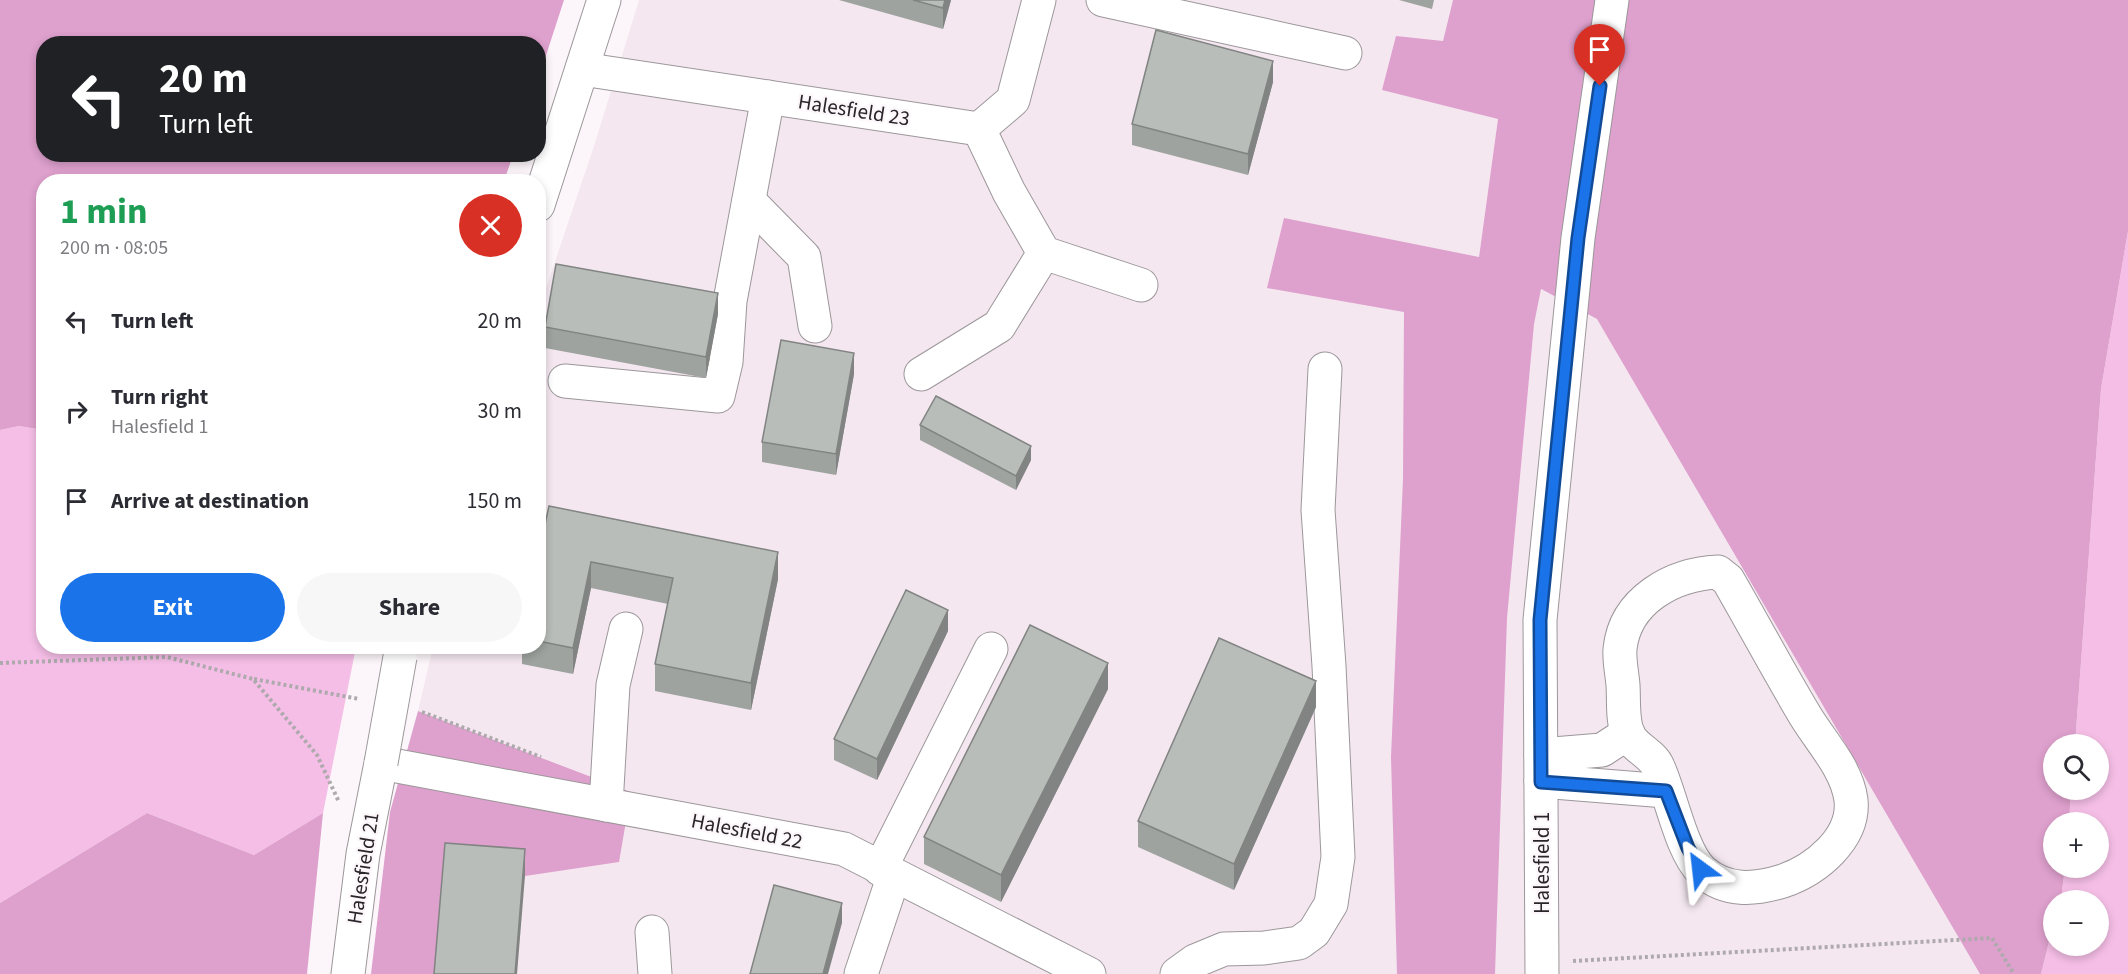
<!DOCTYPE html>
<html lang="en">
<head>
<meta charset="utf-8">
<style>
	body { margin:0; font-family:"Source Sans 3",sans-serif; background:#f7f7f7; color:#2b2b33; height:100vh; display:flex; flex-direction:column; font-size:22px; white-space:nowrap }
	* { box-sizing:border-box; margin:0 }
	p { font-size:20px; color:#7c7c81 }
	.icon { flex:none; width:33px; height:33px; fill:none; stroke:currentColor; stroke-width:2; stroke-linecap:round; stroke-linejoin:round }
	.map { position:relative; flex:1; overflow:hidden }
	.details { position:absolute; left:36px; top:174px; width:510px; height:480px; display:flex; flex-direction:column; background:#fff; border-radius:24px; box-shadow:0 3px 9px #0003 }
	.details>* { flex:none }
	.guide { position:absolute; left:36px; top:36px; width:510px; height:126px; border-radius:24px; box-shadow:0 3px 9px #0003; background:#202124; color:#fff; overflow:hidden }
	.tools { position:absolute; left:2043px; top:734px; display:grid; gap:12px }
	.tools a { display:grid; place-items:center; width:66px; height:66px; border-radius:50%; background:#fff; box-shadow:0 3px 9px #0003; font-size:30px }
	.pin { position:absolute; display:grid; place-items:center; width:51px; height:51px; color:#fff; margin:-62px -26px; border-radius:50% 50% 50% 0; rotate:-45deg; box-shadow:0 0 6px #0007 }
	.pin .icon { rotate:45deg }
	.me { position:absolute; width:66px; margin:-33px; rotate:330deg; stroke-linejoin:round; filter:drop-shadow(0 0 4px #0008) }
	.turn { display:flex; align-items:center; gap:21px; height:126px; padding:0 24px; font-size:27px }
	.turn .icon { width:78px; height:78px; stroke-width:2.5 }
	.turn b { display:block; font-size:42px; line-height:51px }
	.round { display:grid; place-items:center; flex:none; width:63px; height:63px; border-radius:32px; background:#f7f7f7 }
	.headline { display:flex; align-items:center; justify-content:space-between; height:102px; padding:0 24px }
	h1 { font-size:36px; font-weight:700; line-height:45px; color:#1e9e55 }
	.primary-button { display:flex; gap:12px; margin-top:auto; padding:12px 24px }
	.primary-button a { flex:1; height:69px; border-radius:36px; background:#1a73e8; color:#fff; font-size:24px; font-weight:700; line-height:69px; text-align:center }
	.primary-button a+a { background:#f7f7f7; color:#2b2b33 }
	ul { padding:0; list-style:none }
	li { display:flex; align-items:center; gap:18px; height:90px; padding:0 24px }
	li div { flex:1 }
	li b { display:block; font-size:22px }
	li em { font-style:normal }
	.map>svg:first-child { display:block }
</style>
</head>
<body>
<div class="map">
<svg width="2128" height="974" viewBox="0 0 2128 974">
	<rect width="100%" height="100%" fill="#fcf6fa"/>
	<path fill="#f4e7f0" d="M639,0H1453L1443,41L1382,89L1498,119L1479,257L1597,319L1657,416L1980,974H436L445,870L631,792L418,711L433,647L538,646L539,309L594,146Z"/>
	<g fill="#f5bee6">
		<path d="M2128,231V974H2041L2053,926L2054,945H2098V900H2061L2065,867H2098V822H2069L2071,789H2098V744H2075L2101,389Z"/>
		<path d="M19,426L43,430L44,646L356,647L323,813L254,855L147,813L0,903V430Z"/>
	</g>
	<g fill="#dea0cd">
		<path d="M0,0H564L539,77L538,44H44V154L513,155L504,181L44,182L43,430L19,426L0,430Z"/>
		<path d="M1453,0H2128V231L2101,389L2075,744H2054V789H2071L2069,822H2054V867H2065L2061,900H2054L2053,926L2041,974H1980L1597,319L1541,289L1534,324L1507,618L1495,974H1397L1391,757L1403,479L1404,312L1267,288L1284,218L1479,257L1498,119L1382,90L1396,36L1443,41Z"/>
		<path d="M418,711L631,792L619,862L525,876L445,870L436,974H371L390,812Z"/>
		<path d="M147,813L254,855L323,813L307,974H0V903Z"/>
	</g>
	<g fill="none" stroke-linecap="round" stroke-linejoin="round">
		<g stroke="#9c979a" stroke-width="35">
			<g id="minor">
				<path d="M1103,0L1345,53"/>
				<path d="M582,69L979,129L1013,100L1039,0"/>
				<path d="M979,129L1009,192L1044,253L1141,285"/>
				<path d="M749,201L804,257L815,326"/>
				<path d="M538,205L604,0"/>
				<path d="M921,374L999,326L1044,253"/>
				<path d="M565,381L718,396L726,362L730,301L768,97"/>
				<path d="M1718,572L1728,580C1754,625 1779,672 1806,717C1822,743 1847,769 1851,800C1855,839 1815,870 1783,881C1754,890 1726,892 1702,871C1681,851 1671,795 1658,767C1652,753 1634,748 1628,734C1622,720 1624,700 1623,685C1622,673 1619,660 1620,649C1625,600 1673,574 1718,572Z"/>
				<path d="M1541,755L1602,750L1628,733"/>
				<path d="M1541,781L1666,791"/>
				<path d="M606,805L613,685L626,629"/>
				<path d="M880,869L991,649"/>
				<path d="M652,932L655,974"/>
				<path d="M348,974L363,854L381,763L844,849L1089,974"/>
				<path d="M861,974L894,875"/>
				<path d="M1177,974L1195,961L1224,949L1264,948L1299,943L1314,932L1331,904L1338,857L1329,666L1318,510L1325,369"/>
				<path d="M1542,974L1540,620L1578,238L1612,0"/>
			</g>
		</g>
		<g stroke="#ada9ac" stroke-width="4" stroke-dasharray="3 3" stroke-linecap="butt">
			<path d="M0,663L167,657L253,679L317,755L339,802"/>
			<path d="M254,679L359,699"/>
			<path d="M422,712L541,757"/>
			<path d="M1573,961L1992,938L2014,974"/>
		</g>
		<use href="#minor" stroke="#fff" stroke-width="33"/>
		<g stroke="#9c979a" stroke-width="35" stroke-linecap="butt">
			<path id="minor-bridge" d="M381,763L400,657"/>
		</g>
		<use href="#minor-bridge" stroke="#fff" stroke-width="33"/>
	</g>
	<g fill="#9ea39f">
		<path d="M839,0H951L943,29Z"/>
		<path d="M1399,0H1434L1432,9Z"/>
		<path d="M1273,82L1248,175L1132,145V124Z"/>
		<path d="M718,314L706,378L545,348V327Z"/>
		<path d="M854,374L836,475L762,462V442Z"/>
		<path d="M920,425L1031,460L1016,490L920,440Z"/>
		<path d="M538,556L778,579L751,710L655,691V664L668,604L591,588L573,674L522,664V646H538Z"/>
		<path d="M948,631L877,780L834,760V739Z"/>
		<path d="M1108,689L1001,902L924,864V837Z"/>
		<path d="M1316,707L1234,890L1138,847V821Z"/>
	</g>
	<g fill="#818482">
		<path d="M945,0H951L943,29V8Z"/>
		<path d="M1273,61V82L1248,175V154Z"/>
		<path d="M718,293V314L706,378V357Z"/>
		<path d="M854,353V374L836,475V454Z"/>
		<path d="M1031,446V460L1016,490V476Z"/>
		<path d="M778,552V579L751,710V683Z"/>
		<path d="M591,562V588L573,674V648Z"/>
		<path d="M948,610V631L877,780V759Z"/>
		<path d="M1108,663V689L1001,902V875Z"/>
		<path d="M1316,681V707L1234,890V864Z"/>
		<path d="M525,849V876L517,974H515Z"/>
		<path d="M842,903V923L828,974H823Z"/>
	</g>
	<g fill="#b8bdb9" stroke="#818482" stroke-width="1.5">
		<path d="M913,0H945L943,8Z"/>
		<path d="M1156,30L1273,61L1248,154L1132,124Z"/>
		<path d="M556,264L718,293L706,357L545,327Z"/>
		<path d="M781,340L854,353L836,454L762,442Z"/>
		<path d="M936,396L1031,446L1016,476L920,425Z"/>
		<path d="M549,506L778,552L751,683L655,664L673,578L591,562L573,648L538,641V556Z"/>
		<path d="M906,590L948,610L877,759L834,739Z"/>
		<path d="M1030,625L1108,663L1001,875L924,837Z"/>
		<path d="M1219,638L1316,681L1234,864L1138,821Z"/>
		<path d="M445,843L525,849L515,974H434Z"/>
		<path d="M774,885L842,903L823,974H750Z"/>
	</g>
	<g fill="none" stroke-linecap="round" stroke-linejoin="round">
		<g stroke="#114b97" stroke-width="15">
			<path id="route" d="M1600,86L1578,238L1540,620L1541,782L1666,791L1688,848L1700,869"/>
		</g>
		<use href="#route" stroke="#1a73e8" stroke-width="10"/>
	</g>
	<g text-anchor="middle" stroke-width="4.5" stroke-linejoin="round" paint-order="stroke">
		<g font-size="21" fill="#282628" stroke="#fcf6fa">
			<text transform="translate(854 110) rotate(9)" y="7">Halesfield 23</text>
			<text transform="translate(747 831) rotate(11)" y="7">Halesfield 22</text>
			<text transform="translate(1542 863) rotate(-90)" y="7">Halesfield 1</text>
			<text transform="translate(363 868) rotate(-81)" y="7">Halesfield 21</text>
		</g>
	</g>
</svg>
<div class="tools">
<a><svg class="icon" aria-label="search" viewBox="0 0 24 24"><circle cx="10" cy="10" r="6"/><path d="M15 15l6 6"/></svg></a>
<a>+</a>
<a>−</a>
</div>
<div class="pin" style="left:1600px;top:86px;background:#d93025"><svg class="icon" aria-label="arrive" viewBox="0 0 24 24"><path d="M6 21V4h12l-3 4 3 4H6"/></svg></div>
<svg class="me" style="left:1700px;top:869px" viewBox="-20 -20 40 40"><path d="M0-17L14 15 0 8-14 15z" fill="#1a73e8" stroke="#fff" stroke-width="4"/></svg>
<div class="guide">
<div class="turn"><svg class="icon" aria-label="left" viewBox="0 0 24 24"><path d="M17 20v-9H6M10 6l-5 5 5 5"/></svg><div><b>20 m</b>Turn left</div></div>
</div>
<section class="details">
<div class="headline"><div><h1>1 min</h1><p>200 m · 08:05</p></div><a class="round" style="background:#d93025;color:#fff"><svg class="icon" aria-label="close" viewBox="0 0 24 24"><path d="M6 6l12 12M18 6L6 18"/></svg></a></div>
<ul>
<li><svg class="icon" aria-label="left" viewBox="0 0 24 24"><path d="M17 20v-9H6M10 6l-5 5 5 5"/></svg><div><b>Turn left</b></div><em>20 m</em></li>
<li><svg class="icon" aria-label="right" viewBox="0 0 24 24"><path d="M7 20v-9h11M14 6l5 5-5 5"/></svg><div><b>Turn right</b><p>Halesfield 1</p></div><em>30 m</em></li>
<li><svg class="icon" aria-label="arrive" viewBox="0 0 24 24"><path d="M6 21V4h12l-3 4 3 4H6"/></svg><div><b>Arrive at destination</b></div><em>150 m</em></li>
</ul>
<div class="primary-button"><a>Exit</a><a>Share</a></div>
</section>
</div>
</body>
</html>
